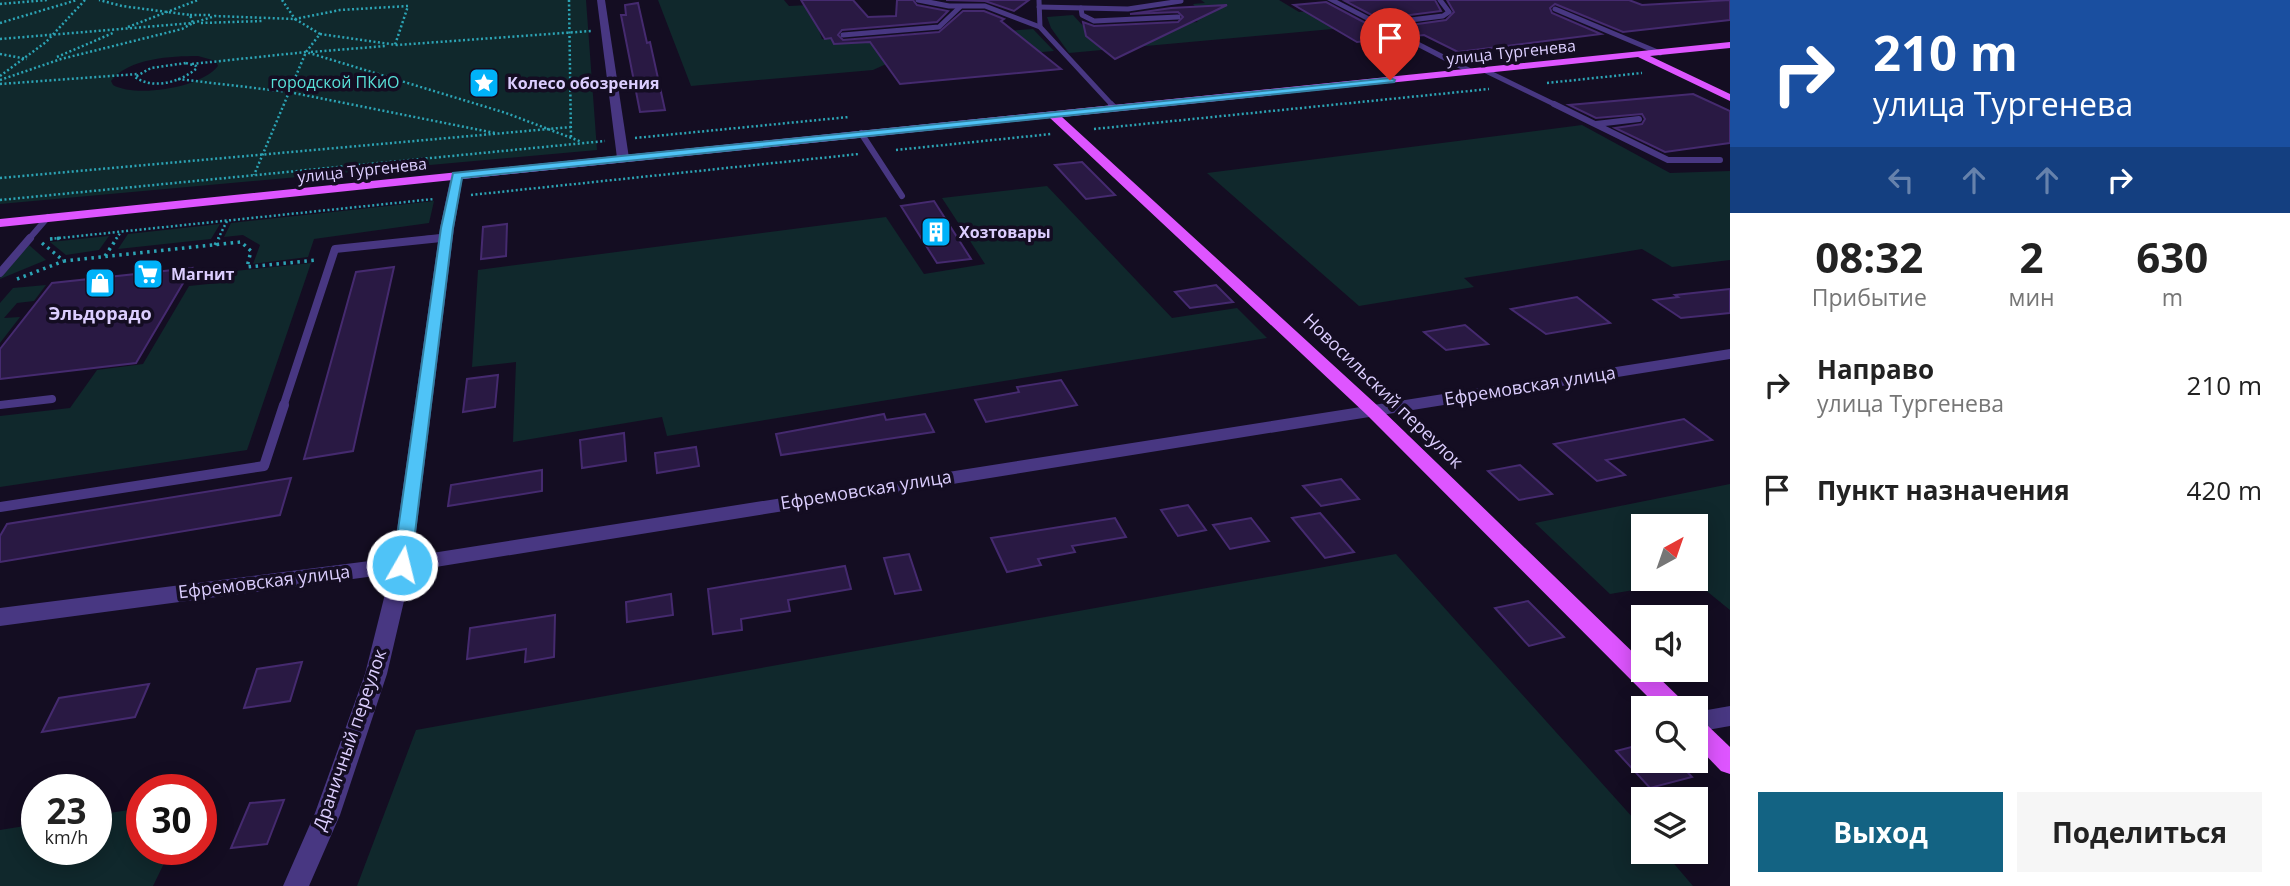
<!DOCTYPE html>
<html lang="ru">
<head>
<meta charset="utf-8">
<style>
	body { margin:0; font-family:"Open Sans",sans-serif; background:#f6f6f6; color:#222; height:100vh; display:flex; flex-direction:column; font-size:26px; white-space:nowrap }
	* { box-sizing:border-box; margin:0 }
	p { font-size:23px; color:#767676 }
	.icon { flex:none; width:38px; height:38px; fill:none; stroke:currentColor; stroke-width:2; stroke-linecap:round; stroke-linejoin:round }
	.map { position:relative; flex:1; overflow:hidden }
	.drawer { display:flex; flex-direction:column; background:#fff; width:560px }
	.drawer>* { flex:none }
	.top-card { background:#1a4fa0; color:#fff; overflow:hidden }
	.needle { width:46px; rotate:40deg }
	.controls { position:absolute; left:1631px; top:514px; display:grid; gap:14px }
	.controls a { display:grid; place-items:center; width:77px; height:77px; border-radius:0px; background:#fff; box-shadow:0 4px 18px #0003; font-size:35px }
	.speed { position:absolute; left:21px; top:774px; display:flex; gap:14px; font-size:35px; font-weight:700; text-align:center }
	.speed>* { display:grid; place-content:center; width:91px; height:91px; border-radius:50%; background:#fff; box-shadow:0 4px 18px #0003; line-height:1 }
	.speed small { font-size:18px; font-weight:400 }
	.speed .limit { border:10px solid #d22; background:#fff; color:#111 }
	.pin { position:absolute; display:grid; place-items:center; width:60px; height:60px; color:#fff; margin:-72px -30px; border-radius:50% 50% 50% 0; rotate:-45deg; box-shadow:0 0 7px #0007 }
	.pin .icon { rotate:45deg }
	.me { position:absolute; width:77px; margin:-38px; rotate:8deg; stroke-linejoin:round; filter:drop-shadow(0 0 5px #0008) }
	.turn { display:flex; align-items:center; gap:24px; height:147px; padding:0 28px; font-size:32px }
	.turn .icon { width:91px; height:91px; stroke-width:2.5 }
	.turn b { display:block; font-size:49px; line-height:60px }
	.lanes { display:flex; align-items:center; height:66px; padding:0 28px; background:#0003; justify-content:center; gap:35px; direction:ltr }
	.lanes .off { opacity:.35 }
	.eta { display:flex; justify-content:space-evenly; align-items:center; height:119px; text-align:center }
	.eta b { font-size:42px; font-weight:700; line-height:49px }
	.primary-button { display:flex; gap:14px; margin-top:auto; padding:14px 28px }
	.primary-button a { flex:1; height:80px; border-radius:0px; background:#136383; color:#fff; font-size:28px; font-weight:700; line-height:80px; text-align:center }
	.primary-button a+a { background:#f6f6f6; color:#222 }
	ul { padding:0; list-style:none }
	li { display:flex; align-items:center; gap:21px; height:105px; padding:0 28px }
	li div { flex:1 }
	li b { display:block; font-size:26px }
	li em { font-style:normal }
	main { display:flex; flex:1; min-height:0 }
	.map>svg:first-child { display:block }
</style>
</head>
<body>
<main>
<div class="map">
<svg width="1730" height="886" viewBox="0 0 1730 886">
	<rect width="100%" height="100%" fill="#140d22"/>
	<g fill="#10282c" fill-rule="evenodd">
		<path d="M0,0H586L597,150L0,204ZM198,56L216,61L218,66C201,88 136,98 113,85L111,81C128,58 172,56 198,56Z"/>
		<path d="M658,0H784L789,6L810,5L822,39H831L834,44L1033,29L1054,51L884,65L873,70L691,86Z"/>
		<path d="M1201,0H1279L1299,12L1323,10L1354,27L1069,53L1051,28L1047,17L1073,15L1085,28L1198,22L1189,15L1196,8L1193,4L1205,3Z"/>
		<path d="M1582,125L1670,173L1730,171V260L1672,267L1642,249L1464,278L1474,287L1359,306L1207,173Z"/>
		<path d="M1047,186L1172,318L1237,308L1267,338L667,436L662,417L513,442L516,362L472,367L478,270L886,217L924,274L985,264L942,198Z"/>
		<path d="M434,201L429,223L314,239L308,257L253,264L260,245L243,235L224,237L231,223Z"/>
		<path d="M220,224L211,239L118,249L128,234Z"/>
		<path d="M109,236L99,250L66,255L50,242Z"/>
		<path d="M29,245L46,260L0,279V278Z"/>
		<path d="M311,263L247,450L0,487V416L70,408L97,370L143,364L189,286L228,282L235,271Z"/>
		<path d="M46,285L34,301L17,303L4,318L20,317L0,343V303L13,288Z"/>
		<path d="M1730,484V610L1693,580L1610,594L1535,523ZM1643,527H1696V579H1643Z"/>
		<path d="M1396,554L1643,829V852H1664L1693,886H357L416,730Z"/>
		<path d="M142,808V849H171L153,886H0V830L37,824V849H96V815Z"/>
	</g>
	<g fill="#291943" stroke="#452a6f" stroke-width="2">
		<path d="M801,0H853L868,17L896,16L897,0H913L917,5L948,11L937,22L842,30L838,35L843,40L939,32L963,11H984L1004,19L1001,21L1061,69L900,84L870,42L834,44L831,38L825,39Z"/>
		<path d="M946,0H1029L1014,11L985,1Z"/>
		<path d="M1358,0H1435L1441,11L1379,19L1345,1Z"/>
		<path d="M1447,0H1629L1642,5L1730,0V20L1623,32L1555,4L1550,8L1552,13L1601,34L1458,52L1424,35L1414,36L1396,27L1446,20L1454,12Z"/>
		<path d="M1326,2L1375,28L1395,38L1357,42L1294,5Z"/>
		<path d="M638,3L647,43L650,42L665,110L640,112L621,15H626L625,5Z"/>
		<path d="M1227,5L1115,59L1086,36L1083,22L1094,26L1178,22L1183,17L1178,12L1130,14L1171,8Z"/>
		<path d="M1693,94L1730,111V143L1665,152L1615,128L1642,124L1645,119L1642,114L1596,118L1569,105Z"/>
		<path d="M1082,162L1115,195L1086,199L1055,165Z"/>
		<path d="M934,201L971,259L937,263L901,206Z"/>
		<path d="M507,224L506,256L481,259L483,227Z"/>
		<path d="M394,267L353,451L304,459L356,272Z"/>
		<path d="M192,268L136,363L0,379V349L52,283Z"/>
		<path d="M1216,285L1233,302L1190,308L1175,292Z"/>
		<path d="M1730,289V313L1681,318L1654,300L1678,297L1675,295Z"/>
		<path d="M1577,297L1610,323L1546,334L1511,309Z"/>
		<path d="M1465,325L1488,344L1446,350L1424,332Z"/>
		<path d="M498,375L495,407L463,412L467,379Z"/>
		<path d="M1061,380L1077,405L986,422L975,400L1019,392L1017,387Z"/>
		<path d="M884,414L886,420L925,414L934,432L781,455L776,434Z"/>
		<path d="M1684,419L1712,440L1606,460L1625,475L1597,481L1554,444Z"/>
		<path d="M624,433L626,461L582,468L580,440Z"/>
		<path d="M696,447L699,466L657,473L655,453Z"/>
		<path d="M1520,465L1552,494L1519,500L1488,471Z"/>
		<path d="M542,470V491L448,506L451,485Z"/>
		<path d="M291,478L280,515L0,562V536L7,524Z"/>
		<path d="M1341,479L1359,499L1321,506L1303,486Z"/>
		<path d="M1188,505L1206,530L1178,536L1161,510Z"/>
		<path d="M1320,513L1354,552L1325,558L1292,518Z"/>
		<path d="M1115,518L1126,537L1072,546L1075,552L1038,559L1041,565L1007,572L991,538Z"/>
		<path d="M1251,518L1269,541L1230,549L1213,525Z"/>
		<path d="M909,554L921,590L895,594L884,558Z"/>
		<path d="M845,566L851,589L788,600L790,611L741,619L742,630L713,634L708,589Z"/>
		<path d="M671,594L673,615L627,622L626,602Z"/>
		<path d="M1528,601L1564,637L1529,646L1495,608Z"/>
		<path d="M555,615L554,657L525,662L526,649L467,659L470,628Z"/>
		<path d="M302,662L290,701L244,708L257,669Z"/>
		<path d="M149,684L135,717L42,732L59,698Z"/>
		<path d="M1643,744V761H1677L1692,777L1650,788L1616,751Z"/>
		<path d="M284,800L267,844L231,848L250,803Z"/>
	</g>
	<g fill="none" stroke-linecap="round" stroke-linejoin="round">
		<g stroke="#2ca4b5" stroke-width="2.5" stroke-dasharray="2 2.5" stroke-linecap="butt">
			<path d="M282,0L295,19L340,10L408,6L395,45"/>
			<path d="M569,0L571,138"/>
			<path d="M0,4L47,0"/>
			<path d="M190,15H210"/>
			<path d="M0,23L77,0"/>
			<path d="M201,23L262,21"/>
			<path d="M128,27L198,0"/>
			<path d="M320,34L397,45L591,31"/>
			<path d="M0,39L193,23L215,16L295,19L320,34L306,52L254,175"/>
			<path d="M311,52L386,46"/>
			<path d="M0,54L27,59"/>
			<path d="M57,57L113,33"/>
			<path d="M186,63L196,66V69C180,82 153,90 135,77L151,68Z"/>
			<path d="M192,64L306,52L506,113L582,142"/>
			<path d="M0,76L46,42L85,0"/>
			<path d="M178,79L289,92L495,133"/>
			<path d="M0,80L61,59L182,29L193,23L190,15L122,6L99,0"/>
			<path d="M1547,83L1642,73"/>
			<path d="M0,84L138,74"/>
			<path d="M1094,129L1489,89"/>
			<path d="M635,138L849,117"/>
			<path d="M896,150L1051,134"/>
			<path d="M0,178L571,127"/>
			<path d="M471,195L859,154"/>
			<path d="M0,200L605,141"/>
			<path d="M50,239L434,199"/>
			<path d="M116,239L121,232"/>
			<path d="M218,239L227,221"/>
		</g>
		<g stroke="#2ca4b5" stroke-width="3.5" stroke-dasharray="2.5 4.5" stroke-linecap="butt">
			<path d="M50,239L64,238"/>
			<path d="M42,243L64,261L241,242L251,251L247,267L317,260"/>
			<path d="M215,245L219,238"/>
			<path d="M105,256L117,238"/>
			<path d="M17,279L64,261"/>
		</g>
		<g stroke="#483782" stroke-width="5">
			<path d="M918,0L949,6H985L1040,27L1113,106"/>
			<path d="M1039,0L1040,27"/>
			<path d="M1039,7L1128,9L1181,1"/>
			<path d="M1081,8L1082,15L1094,21L1178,17"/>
			<path d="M1555,9L1660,53"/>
			<path d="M1378,24L1443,16L1449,12L1440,0"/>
			<path d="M843,35L939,27L960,7"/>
			<path d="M1486,71L1558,106"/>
		</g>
		<g stroke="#483782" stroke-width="6">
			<path d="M1111,104L1115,108"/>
			<path d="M1554,104L1668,160H1720"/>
			<path d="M1596,124L1639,119"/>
			<path d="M861,133L902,196"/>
			<path d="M29,239L48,217"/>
			<path d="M425,239L446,237"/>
		</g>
		<g stroke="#483782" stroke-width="8">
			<path d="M0,273L30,238"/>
			<path d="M0,405L52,399"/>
			<path d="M283,407L335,249L441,238"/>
		</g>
		<path stroke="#483782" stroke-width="10" d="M0,507L264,466L284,405"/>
		<g fill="#483782" fill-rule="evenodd">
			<path d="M597,0H605L629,158L623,161L617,158Z"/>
			<path d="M457,172L463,176L454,228L413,556L1730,349V359L411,571L387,674L340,815L309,886H283L315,813L365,674L390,574L0,626V608L393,558L440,228L451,176Z"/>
			<path d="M1730,706V726L1696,732V712Z"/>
		</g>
		<path fill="#483782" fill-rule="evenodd" d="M1327,0H1337L1478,72L1470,74Z"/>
		<g fill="#de55ff" fill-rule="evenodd">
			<path d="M1730,42V48L1650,56L1730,94V101L1638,57L1062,117L1379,407L1643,662V670H1651L1684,702L1687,709H1660L1367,415L1050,118L0,227V219Z"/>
			<path d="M1696,719L1704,722L1730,747V774L1721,771L1696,745Z"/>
		</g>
	</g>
	<path fill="#4fc3f7" stroke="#337fa1" stroke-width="2" d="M1390,78L1395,80L1394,82L462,178L453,228L411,565L408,569H395L393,565L441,228L453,173Z"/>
	<defs>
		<g id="sight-square" transform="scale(1.575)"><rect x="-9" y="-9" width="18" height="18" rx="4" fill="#00b2f9" stroke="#140d22"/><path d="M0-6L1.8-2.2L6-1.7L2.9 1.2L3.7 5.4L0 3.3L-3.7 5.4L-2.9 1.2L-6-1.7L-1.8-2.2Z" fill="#fff"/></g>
		<g id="building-square" transform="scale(1.575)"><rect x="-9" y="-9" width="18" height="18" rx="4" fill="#00b2f9" stroke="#140d22"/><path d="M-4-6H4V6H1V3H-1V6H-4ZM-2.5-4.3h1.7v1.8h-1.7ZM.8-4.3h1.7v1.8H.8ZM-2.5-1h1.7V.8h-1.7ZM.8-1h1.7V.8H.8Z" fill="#fff"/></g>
		<g id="supermarket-square" transform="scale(1.575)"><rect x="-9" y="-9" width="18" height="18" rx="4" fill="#00b2f9" stroke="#140d22"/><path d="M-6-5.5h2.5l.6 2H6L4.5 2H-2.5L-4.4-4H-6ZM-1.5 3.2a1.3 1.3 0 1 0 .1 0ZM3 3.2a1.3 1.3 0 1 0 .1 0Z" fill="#fff"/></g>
		<g id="shop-square" transform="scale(1.575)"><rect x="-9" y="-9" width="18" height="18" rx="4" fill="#00b2f9" stroke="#140d22"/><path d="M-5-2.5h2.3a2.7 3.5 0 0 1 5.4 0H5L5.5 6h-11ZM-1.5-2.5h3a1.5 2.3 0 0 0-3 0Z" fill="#fff"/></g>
	</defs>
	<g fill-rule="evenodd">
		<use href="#sight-square" x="484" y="83"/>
		<use href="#building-square" x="936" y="232"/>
		<use href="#supermarket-square" x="148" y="274"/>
		<use href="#shop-square" x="100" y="283"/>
	</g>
	<g text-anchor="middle" stroke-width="7" stroke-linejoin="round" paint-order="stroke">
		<g font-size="16" fill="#dcceff" stroke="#140d22">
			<text transform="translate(1511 52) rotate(-6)" y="6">улица Тургенева</text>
			<text transform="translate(362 170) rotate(-6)" y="6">улица Тургенева</text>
		</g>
		<g font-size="16" fill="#58e1d8" stroke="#140d22">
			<text x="335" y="88">городской ПКиО</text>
		</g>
		<g font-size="16" font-weight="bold" fill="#dcceff" stroke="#140d22" text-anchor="start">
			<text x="507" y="89">Колесо обозрения</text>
			<text x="959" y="238">Хозтовары</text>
			<text x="171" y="280">Магнит</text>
		</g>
		<g font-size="18" font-weight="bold" fill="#dcceff" stroke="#140d22">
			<text x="100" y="320">Эльдорадо</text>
		</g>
		<g font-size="18" fill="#dcceff" stroke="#140d22">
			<text transform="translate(1530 386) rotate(-9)" y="6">Ефремовская улица</text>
			<text transform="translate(1383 391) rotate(44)" y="6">Новосильский переулок</text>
			<text transform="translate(866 490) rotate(-9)" y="6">Ефремовская улица</text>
			<text transform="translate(264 582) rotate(-7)" y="6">Ефремовская улица</text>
			<text transform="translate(350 740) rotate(-71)" y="6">Драничный переулок</text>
		</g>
	</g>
</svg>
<div class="controls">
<a><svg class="needle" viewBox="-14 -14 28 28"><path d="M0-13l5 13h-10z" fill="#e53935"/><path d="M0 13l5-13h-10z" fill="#767676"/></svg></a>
<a><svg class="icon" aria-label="sound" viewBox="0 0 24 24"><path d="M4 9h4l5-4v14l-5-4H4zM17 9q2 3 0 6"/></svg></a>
<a><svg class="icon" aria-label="search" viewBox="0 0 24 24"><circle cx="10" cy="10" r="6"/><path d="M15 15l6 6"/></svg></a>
<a><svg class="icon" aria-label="layers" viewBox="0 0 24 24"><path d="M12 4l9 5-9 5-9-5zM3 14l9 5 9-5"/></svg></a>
</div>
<div class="speed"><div>23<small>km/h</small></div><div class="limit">30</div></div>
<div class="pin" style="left:1390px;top:80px;background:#d93025"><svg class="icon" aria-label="arrive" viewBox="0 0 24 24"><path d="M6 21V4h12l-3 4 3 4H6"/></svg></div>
<svg class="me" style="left:402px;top:565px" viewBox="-20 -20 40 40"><circle r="17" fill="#4fc3f7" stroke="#fff" stroke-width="3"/><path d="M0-11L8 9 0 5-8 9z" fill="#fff"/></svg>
</div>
<section class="drawer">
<div class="top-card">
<div class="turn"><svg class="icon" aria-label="right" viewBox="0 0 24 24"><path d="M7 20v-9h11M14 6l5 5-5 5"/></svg><div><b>210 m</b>улица Тургенева</div></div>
<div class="lanes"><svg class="icon off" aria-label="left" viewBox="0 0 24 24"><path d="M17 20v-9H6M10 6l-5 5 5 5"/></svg><svg class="icon off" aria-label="ahead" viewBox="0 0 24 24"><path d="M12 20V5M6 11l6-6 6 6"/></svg><svg class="icon off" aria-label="ahead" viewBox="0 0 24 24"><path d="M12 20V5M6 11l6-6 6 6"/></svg><svg class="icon" aria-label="right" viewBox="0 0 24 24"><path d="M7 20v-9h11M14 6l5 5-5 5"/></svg></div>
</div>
<div class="eta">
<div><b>08:32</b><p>Прибытие</p></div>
<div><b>2</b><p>мин</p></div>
<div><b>630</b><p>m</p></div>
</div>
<ul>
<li><svg class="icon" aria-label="right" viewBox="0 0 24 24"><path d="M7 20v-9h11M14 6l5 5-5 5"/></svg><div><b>Направо</b><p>улица Тургенева</p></div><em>210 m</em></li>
<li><svg class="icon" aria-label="arrive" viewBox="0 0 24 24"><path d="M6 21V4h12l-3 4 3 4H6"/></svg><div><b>Пункт назначения</b></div><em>420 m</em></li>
</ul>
<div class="primary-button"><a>Выход</a><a>Поделиться</a></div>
</section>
</main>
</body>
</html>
